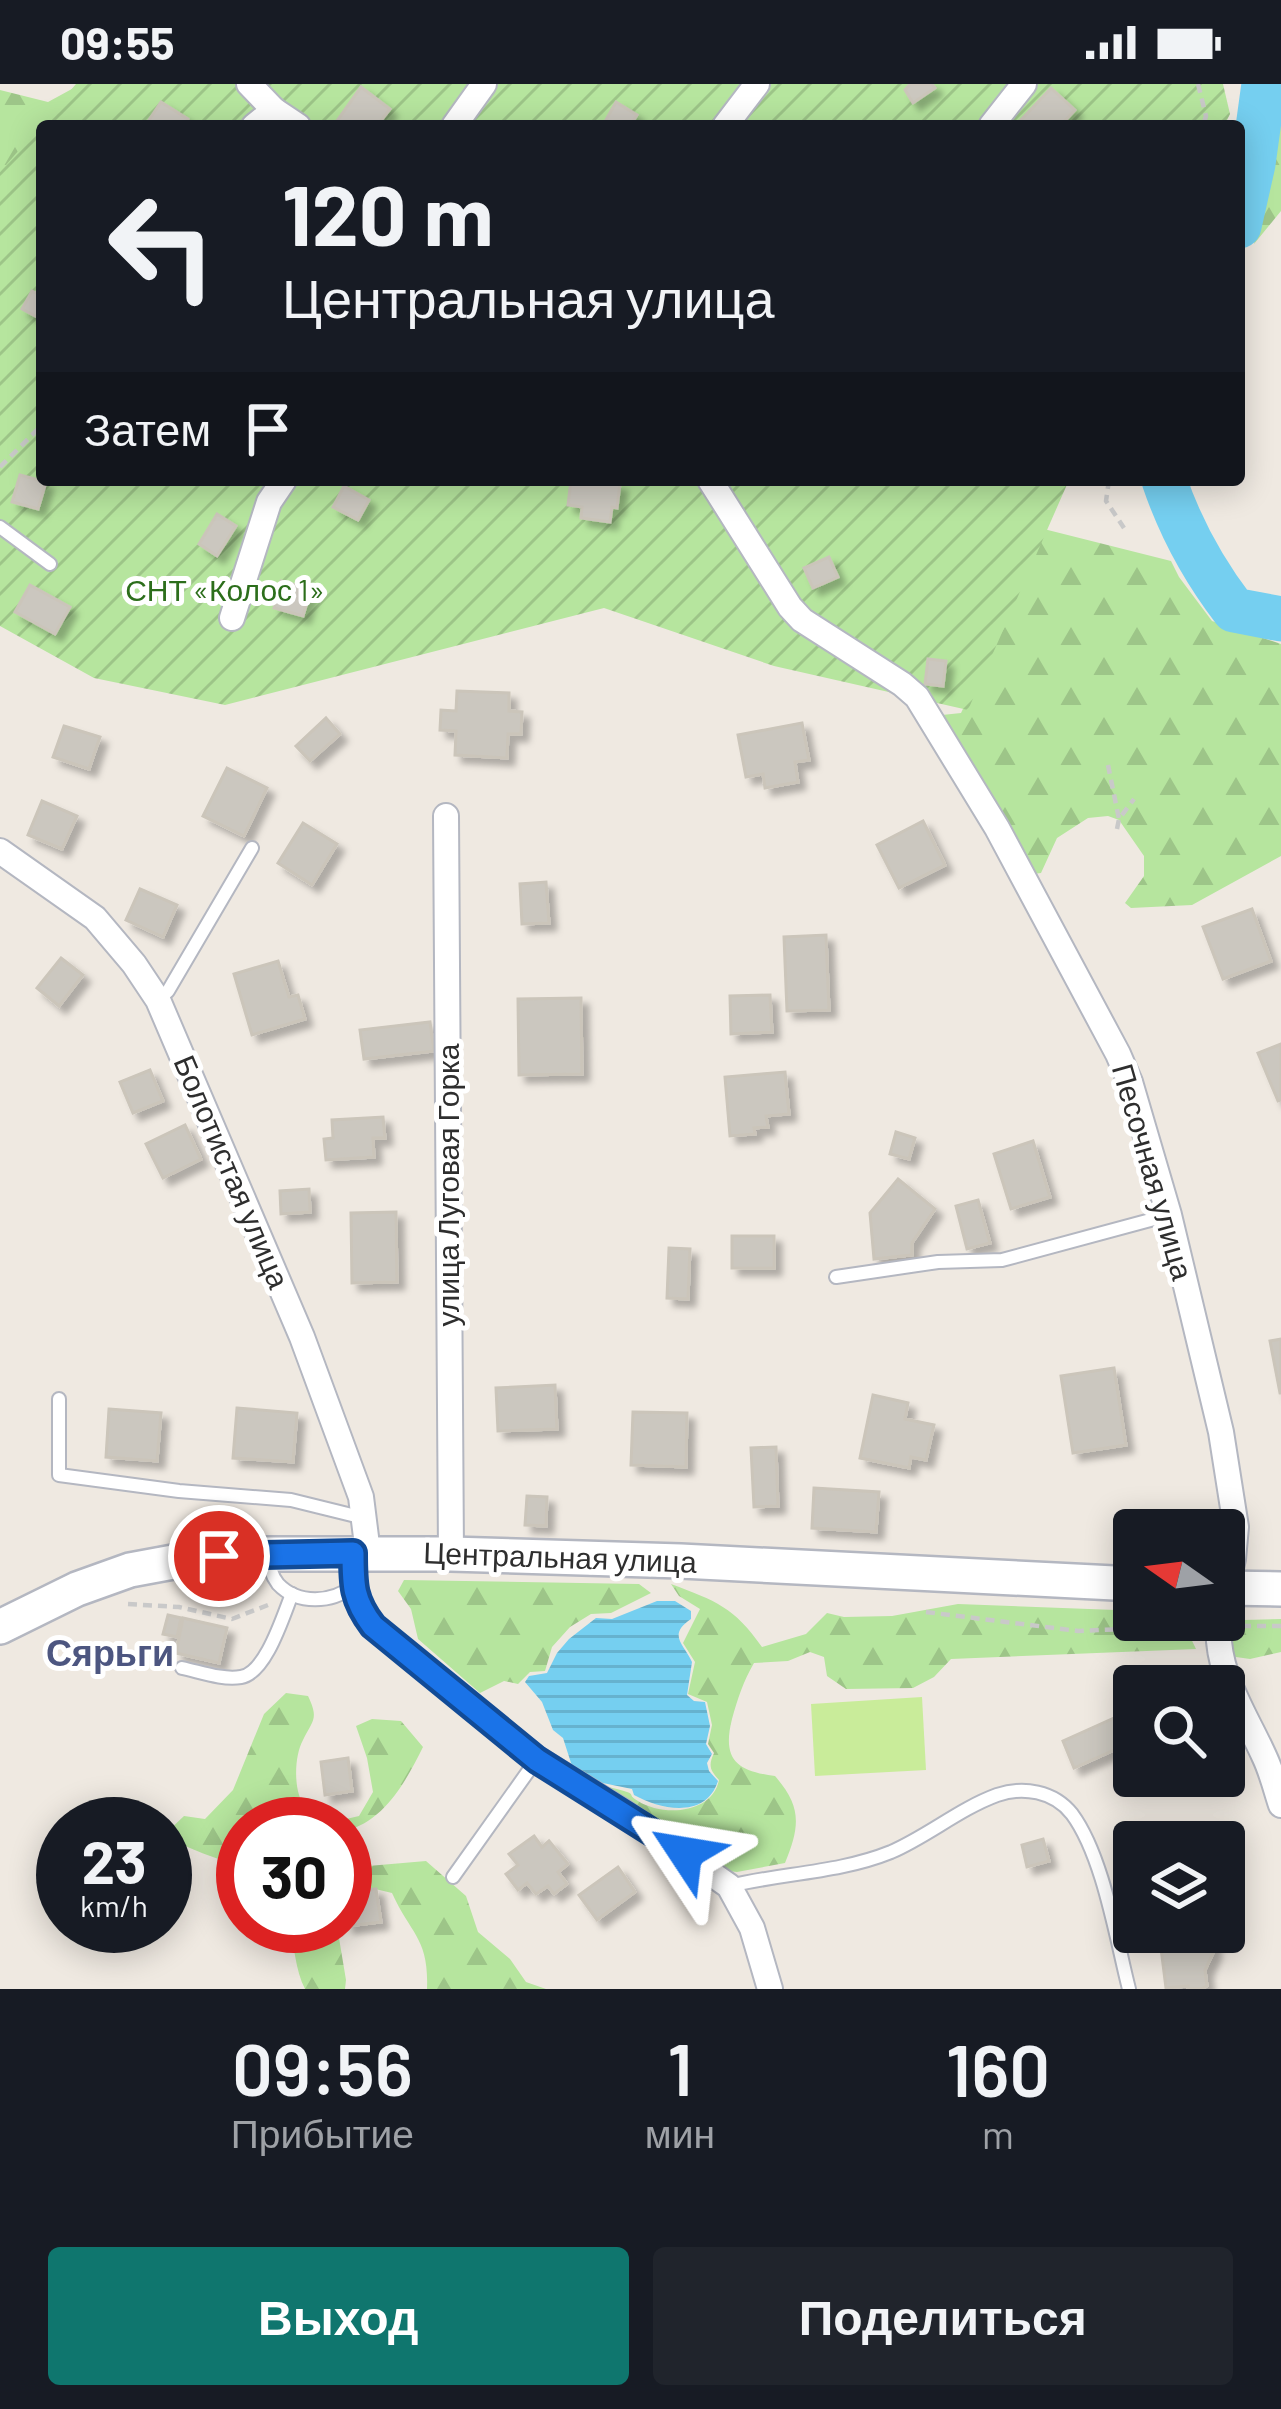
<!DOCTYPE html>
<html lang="ru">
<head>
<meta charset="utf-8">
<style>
	body { margin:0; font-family:Barlow,sans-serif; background:#20242c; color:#f1f3f6; height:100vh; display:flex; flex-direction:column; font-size:45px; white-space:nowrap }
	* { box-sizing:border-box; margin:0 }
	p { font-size:39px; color:#9ea1a6 }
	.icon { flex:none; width:66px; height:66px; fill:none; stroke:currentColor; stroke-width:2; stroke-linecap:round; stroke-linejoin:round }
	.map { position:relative; height:1905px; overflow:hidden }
	.drawer { display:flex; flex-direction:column; background:#171b24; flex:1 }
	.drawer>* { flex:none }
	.hud { position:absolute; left:36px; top:36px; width:1209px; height:366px; border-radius:12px; box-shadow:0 6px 30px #0003; background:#171b24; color:#f1f3f6; overflow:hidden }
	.needle { width:78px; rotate:284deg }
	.tools { position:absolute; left:1113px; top:1425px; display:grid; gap:24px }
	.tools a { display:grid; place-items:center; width:132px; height:132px; border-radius:12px; background:#171b24; box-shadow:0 6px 30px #0003; font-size:60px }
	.speed { position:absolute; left:36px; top:1713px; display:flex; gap:24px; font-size:60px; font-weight:700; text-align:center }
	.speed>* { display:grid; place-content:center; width:156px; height:156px; border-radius:50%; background:#171b24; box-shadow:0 6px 30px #0003; line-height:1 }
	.speed small { font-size:30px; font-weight:400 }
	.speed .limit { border:18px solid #d22; background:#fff; color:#111 }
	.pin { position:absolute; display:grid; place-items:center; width:102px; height:102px; color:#fff; margin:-51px; border:6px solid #fff; border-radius:50%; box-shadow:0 3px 12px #0007 }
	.me { position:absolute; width:132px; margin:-66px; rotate:303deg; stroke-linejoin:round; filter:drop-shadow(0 0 9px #0008) }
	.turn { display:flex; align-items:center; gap:42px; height:252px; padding:0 48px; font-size:54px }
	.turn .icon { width:156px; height:156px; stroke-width:2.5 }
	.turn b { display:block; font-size:84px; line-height:102px }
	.then { display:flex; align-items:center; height:114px; padding:0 48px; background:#0003; gap:24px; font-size:45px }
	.eta { display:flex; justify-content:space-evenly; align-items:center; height:204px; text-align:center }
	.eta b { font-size:72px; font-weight:600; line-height:84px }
	.cta { display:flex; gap:24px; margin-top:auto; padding:24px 48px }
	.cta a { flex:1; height:138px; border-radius:12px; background:#0f766e; color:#fff; font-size:48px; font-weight:600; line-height:138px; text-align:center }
	.cta a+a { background:#20242c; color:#f1f3f6 }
	.status { display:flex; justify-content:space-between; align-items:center; height:84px; padding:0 60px; background:#171b24; direction:ltr }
	.status svg { height:33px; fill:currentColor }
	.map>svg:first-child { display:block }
</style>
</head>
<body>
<div class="status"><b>09:55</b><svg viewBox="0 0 49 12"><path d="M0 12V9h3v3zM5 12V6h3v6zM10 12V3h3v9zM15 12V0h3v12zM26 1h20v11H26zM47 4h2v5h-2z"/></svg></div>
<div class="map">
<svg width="1281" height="1905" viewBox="0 0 1281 1905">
	<defs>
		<pattern id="forest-firs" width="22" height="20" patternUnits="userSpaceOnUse" patternTransform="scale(3)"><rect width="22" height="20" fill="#b6e59e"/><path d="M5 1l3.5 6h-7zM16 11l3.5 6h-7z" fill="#9dc588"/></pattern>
		<pattern id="garden-furrows" width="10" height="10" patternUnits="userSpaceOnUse" patternTransform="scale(3)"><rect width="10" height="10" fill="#b6e59e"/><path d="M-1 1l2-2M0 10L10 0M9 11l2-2" fill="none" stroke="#9dc588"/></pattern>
		<pattern id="water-rules" width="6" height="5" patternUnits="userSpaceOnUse" patternTransform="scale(3)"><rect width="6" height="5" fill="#75cff0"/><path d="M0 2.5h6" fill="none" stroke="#66b2ce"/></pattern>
		<filter id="shadow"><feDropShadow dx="7" dy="7" stdDeviation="3" flood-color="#0004"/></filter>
	</defs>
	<rect width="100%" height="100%" fill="#efe9e1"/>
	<g fill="url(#forest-firs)">
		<path d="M81,0L42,42L0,131V6L48,18Z"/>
		<path d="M1281,21V127L1254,160L1270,88Z"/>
		<path d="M1012,437L1171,477L1179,493L1212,537L1281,560V772L1192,821L1131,824L1125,819L1144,792V772L1119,736L1108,732L1088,734L1057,754L1041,789L1033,790L942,631L961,629L969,612Z"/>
		<path d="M404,1496L639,1500L651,1509L611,1529L591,1530L570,1543L552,1563L545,1587L530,1588L518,1600L504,1597L480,1609L418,1555L411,1525L398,1507Z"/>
		<path d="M671,1500C716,1517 734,1523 762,1563L806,1550L827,1529L844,1533L892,1532L958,1520L1116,1526L1134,1528V1536H1182L1196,1565L951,1575L934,1593L913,1604L846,1605L827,1592L824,1573L810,1568L788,1577L754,1579C743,1598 738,1614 732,1635C722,1675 736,1687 775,1692C802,1723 800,1742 785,1779L737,1788L721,1786L595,1700C604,1702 615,1704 624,1707C637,1711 626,1710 638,1717C663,1733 712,1730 719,1696C710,1686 708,1682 714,1669L708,1660L712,1641L707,1618L688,1610L695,1578L683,1559L700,1525L679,1512Z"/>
		<path d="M1281,1535V1568L1250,1575L1222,1571L1226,1555L1243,1536Z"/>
		<path d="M286,1609L308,1612C319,1635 313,1636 303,1656C294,1672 293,1708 305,1723C309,1729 323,1735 329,1739L359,1732L373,1708L367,1674L356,1642L372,1635L401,1637L423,1663C406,1697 385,1737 345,1747V1740H243V1785C216,1772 190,1768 165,1750L184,1732L205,1735L233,1706L264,1630Z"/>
		<path d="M426,1777L466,1812L478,1848L510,1875L526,1898L546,1905H427C429,1854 411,1851 392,1809L371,1804L345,1813V1784Z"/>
		<path d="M289,1842H337L346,1896L345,1905H305C295,1886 295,1863 289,1842Z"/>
	</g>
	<path fill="url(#garden-furrows)" d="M76,0H1223L1230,30L1224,42H42V396H1069L968,626L774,582L604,524L225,621L94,594L0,542V88Z"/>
	<path fill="#c9ec9a" d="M922,1613L926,1686L815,1692L811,1620Z"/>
	<path fill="url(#water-rules)" d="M657,1517H675L691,1527V1535C667,1551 684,1560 692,1578L687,1611L694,1617L705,1618L710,1642L706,1660L712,1670L707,1679L709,1687L718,1697C706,1735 661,1726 634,1711L632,1705L593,1697L572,1682L563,1654L553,1646L542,1618L525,1598L529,1592L547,1589L557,1569L569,1555L596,1534L612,1535Z"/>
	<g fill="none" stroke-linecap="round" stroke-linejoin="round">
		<g stroke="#75cff0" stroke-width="45">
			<path d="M1239,142L1253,80L1264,0"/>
			<path d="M1164,396C1180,443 1204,487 1234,526L1281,535"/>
		</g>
	</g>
	<g fill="#cbc7bf" stroke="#cbc5ba" stroke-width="3" filter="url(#shadow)">
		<path d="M910,0H932L935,4L913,19L905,6Z"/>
		<path d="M361,3L390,25L377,42H344L337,37Z"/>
		<path d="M1051,4L1075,26L1063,39L1067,42H1023L1019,38Z"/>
		<path d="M161,18L188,35L184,42H145Z"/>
		<path d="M616,18L637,31L630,42L603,41Z"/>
		<path d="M32,207L42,212L40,221L42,228L39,234L22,225Z"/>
		<path d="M20,391L46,398L38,425L12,418Z"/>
		<path d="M571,396L620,400L617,424L612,423L610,438L581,434L582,423L568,421Z"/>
		<path d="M344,402L369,416L358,436L333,423Z"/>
		<path d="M217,430L236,442L217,472L199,460Z"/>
		<path d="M829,473L838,493L813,504L804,484Z"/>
		<path d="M281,497L311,505L303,532L274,524Z"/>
		<path d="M30,501L70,523L55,550L15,528Z"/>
		<path d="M928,575L946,577L943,602L925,600Z"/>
		<path d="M457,607L509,609V627L522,628L521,650H508L507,674L455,671L456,647L440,646L441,626L456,627Z"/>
		<path d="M326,634L340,650L310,677L296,662Z"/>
		<path d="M802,639L809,676L795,678L798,698L765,704L763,690L746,693L738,651Z"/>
		<path d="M64,642L100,653L89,685L53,673Z"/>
		<path d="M227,684L267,704L244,752L203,732Z"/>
		<path d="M42,717L77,732L62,765L28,751Z"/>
		<path d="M923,737L945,781L899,804L877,761Z"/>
		<path d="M303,739L337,760L312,801L278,779Z"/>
		<path d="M546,798L549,839L522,840L520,800Z"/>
		<path d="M140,805L177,821L163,853L126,836Z"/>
		<path d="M1252,825L1271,877L1223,895L1203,843Z"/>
		<path d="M826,851L829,926L787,927L784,853Z"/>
		<path d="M61,874L83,891L59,922L37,904Z"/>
		<path d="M278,877L289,913L298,911L305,935L252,951L234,890Z"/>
		<path d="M770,911L772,948L731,950L730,912Z"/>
		<path d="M581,914L582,990L519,991L518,915Z"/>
		<path d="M430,938L434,967L364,975L360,946Z"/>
		<path d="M1281,960V1016L1278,1017L1258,969Z"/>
		<path d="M150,986L163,1017L133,1029L120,998Z"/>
		<path d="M785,988L789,1030L766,1032L768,1043L754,1044L755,1050L730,1052L725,993Z"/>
		<path d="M383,1033L385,1054H373L374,1073L326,1076L324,1055L333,1054L332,1036Z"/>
		<path d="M185,1041L201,1075L163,1094L146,1060Z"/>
		<path d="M896,1048L915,1054L909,1075L890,1070Z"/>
		<path d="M1033,1057L1050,1113L1011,1125L994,1070Z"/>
		<path d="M898,1095L935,1125L912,1159V1171L874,1175L870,1129Z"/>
		<path d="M309,1105L310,1128L281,1130L280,1107Z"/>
		<path d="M978,1116L990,1159L967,1165L956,1122Z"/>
		<path d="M396,1128L397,1198L352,1199L351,1129Z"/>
		<rect x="732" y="1152" width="42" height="32"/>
		<path d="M669,1164L690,1165L688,1215L667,1214Z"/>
		<path d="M1281,1255V1309H1280L1270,1257Z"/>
		<path d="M1114,1284L1126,1361L1073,1369L1061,1292Z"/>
		<path d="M555,1301L557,1345L498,1347L496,1304Z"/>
		<path d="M873,1311L908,1319L905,1335L934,1341L926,1376L911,1373L909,1384L860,1374Z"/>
		<path d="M237,1324L297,1329L293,1378L233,1374Z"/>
		<path d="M109,1325L161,1329L157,1377L106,1373Z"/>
		<path d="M633,1328L687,1329L686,1383L631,1381Z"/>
		<path d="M776,1363L778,1422L754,1423L751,1364Z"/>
		<path d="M814,1404L879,1408L876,1448L812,1444Z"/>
		<path d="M527,1412L547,1413L546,1442L525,1441Z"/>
		<path d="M168,1531L181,1534L177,1553L163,1550Z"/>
		<path d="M183,1534L227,1544L219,1579L176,1569Z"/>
		<path d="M1134,1625V1657L1074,1684L1063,1657Z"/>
		<path d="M348,1674L352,1707L325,1711L321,1678Z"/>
		<path d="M534,1752L542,1763L549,1757L568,1780L558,1788L567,1800L554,1810L548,1802L536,1810L527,1799L518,1806L506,1790L518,1781L509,1770Z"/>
		<path d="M1043,1755L1049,1777L1027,1783L1022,1761Z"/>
		<path d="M618,1783L635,1808L597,1836L579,1811Z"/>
		<path d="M376,1805L381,1838L347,1842L345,1819L367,1817L366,1806Z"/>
		<path d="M1159,1848H1224L1225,1855L1212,1858L1214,1867L1205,1886L1207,1902L1201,1905H1188V1902L1166,1904Z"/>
	</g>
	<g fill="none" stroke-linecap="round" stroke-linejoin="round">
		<g stroke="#b4b7c1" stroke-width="16">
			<g id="lane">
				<path d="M0,443L50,480"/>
				<path d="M159,915L168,907L252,764"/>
				<path d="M836,1193L938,1178L1002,1176L1169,1131"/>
				<path d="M59,1315V1391L179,1407L291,1416L364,1434"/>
				<path d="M267,1471C269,1481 271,1491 278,1500C298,1521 332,1519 353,1502"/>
				<path d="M182,1584C201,1588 222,1596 241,1593C266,1589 283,1532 292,1510"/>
				<path d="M453,1793L537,1675"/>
				<path d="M729,1802C783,1789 839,1789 891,1768C928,1752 959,1725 997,1711C1023,1702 1054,1707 1072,1730C1103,1772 1116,1854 1129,1905"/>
			</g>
		</g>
		<g stroke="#b4b7c1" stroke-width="28">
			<g id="street">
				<path d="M249,0L274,26L298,42"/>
				<path d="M254,42L274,26"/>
				<path d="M454,42L484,0"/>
				<path d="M725,42L757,0"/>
				<path d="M991,42L1024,0"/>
				<path d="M710,396L790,523L802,536L902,600L917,613L997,744L1118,970L1130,998L1169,1131L1221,1348L1236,1443L1233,1475L1224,1515"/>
				<path d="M232,534L269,418L284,396"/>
				<path d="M446,732L451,1470"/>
				<path d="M0,767L95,834L134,880L158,916L302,1253L361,1413L368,1469"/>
				<path d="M353,1469C353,1501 353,1516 373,1542L537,1675L622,1727L729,1802L752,1844L770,1905"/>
				<path d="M1219,1536C1214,1587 1245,1629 1265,1674C1272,1689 1276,1706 1281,1721"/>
			</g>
		</g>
		<g stroke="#b4b7c1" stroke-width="38">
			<g id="secondary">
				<path d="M1224,1504L1281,1505"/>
				<path d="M0,1543L77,1505L130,1486L184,1476L267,1470H451L681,1477L1134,1500"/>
			</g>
		</g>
		<g stroke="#c9c9c9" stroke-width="4.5" stroke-dasharray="9 6" stroke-linecap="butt">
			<path d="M1198,0L1206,32L1203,42"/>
			<path d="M0,383L42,341"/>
			<path d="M1109,396L1106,417L1124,444"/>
			<path d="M1108,681L1119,735"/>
			<path d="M1117,745L1119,735L1134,715"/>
			<path d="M128,1520L179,1523L232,1535L268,1521"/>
			<path d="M926,1528L1078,1547L1195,1542"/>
			<path d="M1242,1542H1281"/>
		</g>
		<use href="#lane" stroke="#fff" stroke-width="12"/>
		<use href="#street" stroke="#fff" stroke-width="24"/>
		<use href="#secondary" stroke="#fff" stroke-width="33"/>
	</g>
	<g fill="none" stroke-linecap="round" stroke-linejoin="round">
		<g stroke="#114b97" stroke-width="30">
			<path id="route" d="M219,1472L353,1469C353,1501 353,1516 373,1542L537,1676L685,1769"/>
		</g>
		<use href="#route" stroke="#1a73e8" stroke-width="21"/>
	</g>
	<g text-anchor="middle" stroke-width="10" stroke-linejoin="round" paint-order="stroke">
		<g font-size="30" fill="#2c6e1b" stroke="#fff">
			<text x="225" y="517">СНТ «Колос 1»</text>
		</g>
		<g font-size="30" fill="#2e2e2e" stroke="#fff">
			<text transform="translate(231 1088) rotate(67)" y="10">Болотистая улица</text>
			<text transform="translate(1152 1088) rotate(74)" y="10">Песочная улица</text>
			<text transform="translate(449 1101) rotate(-90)" y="10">улица Луговая Горка</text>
			<text transform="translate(560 1474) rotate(2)" y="10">Центральная улица</text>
		</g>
		<g font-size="36" font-weight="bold" fill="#4d5680" stroke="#fff">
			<text x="110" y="1582">Сярьги</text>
		</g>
	</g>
</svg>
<div class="tools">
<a><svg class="needle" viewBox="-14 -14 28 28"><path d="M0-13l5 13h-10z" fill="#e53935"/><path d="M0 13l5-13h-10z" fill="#9ea1a6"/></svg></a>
<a><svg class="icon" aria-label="search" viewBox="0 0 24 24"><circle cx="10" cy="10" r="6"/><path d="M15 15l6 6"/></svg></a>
<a><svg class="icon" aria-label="layers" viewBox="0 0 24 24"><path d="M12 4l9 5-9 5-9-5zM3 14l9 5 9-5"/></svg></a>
</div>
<div class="speed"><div>23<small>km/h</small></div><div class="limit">30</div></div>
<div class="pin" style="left:219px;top:1472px;background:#d93025"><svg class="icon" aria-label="arrive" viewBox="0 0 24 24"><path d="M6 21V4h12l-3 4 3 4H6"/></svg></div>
<svg class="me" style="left:685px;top:1769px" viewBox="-20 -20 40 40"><path d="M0-17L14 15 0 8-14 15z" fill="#1a73e8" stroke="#fff" stroke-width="4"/></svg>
<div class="hud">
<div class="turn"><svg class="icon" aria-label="left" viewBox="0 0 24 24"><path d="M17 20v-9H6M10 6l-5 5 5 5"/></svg><div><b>120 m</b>Центральная улица</div></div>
<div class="then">Затем<svg class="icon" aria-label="arrive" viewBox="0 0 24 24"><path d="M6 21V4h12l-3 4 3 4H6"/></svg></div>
</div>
</div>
<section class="drawer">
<div class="eta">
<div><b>09:56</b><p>Прибытие</p></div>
<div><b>1</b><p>мин</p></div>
<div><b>160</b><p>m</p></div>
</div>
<div class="cta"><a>Выход</a><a>Поделиться</a></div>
</section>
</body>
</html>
